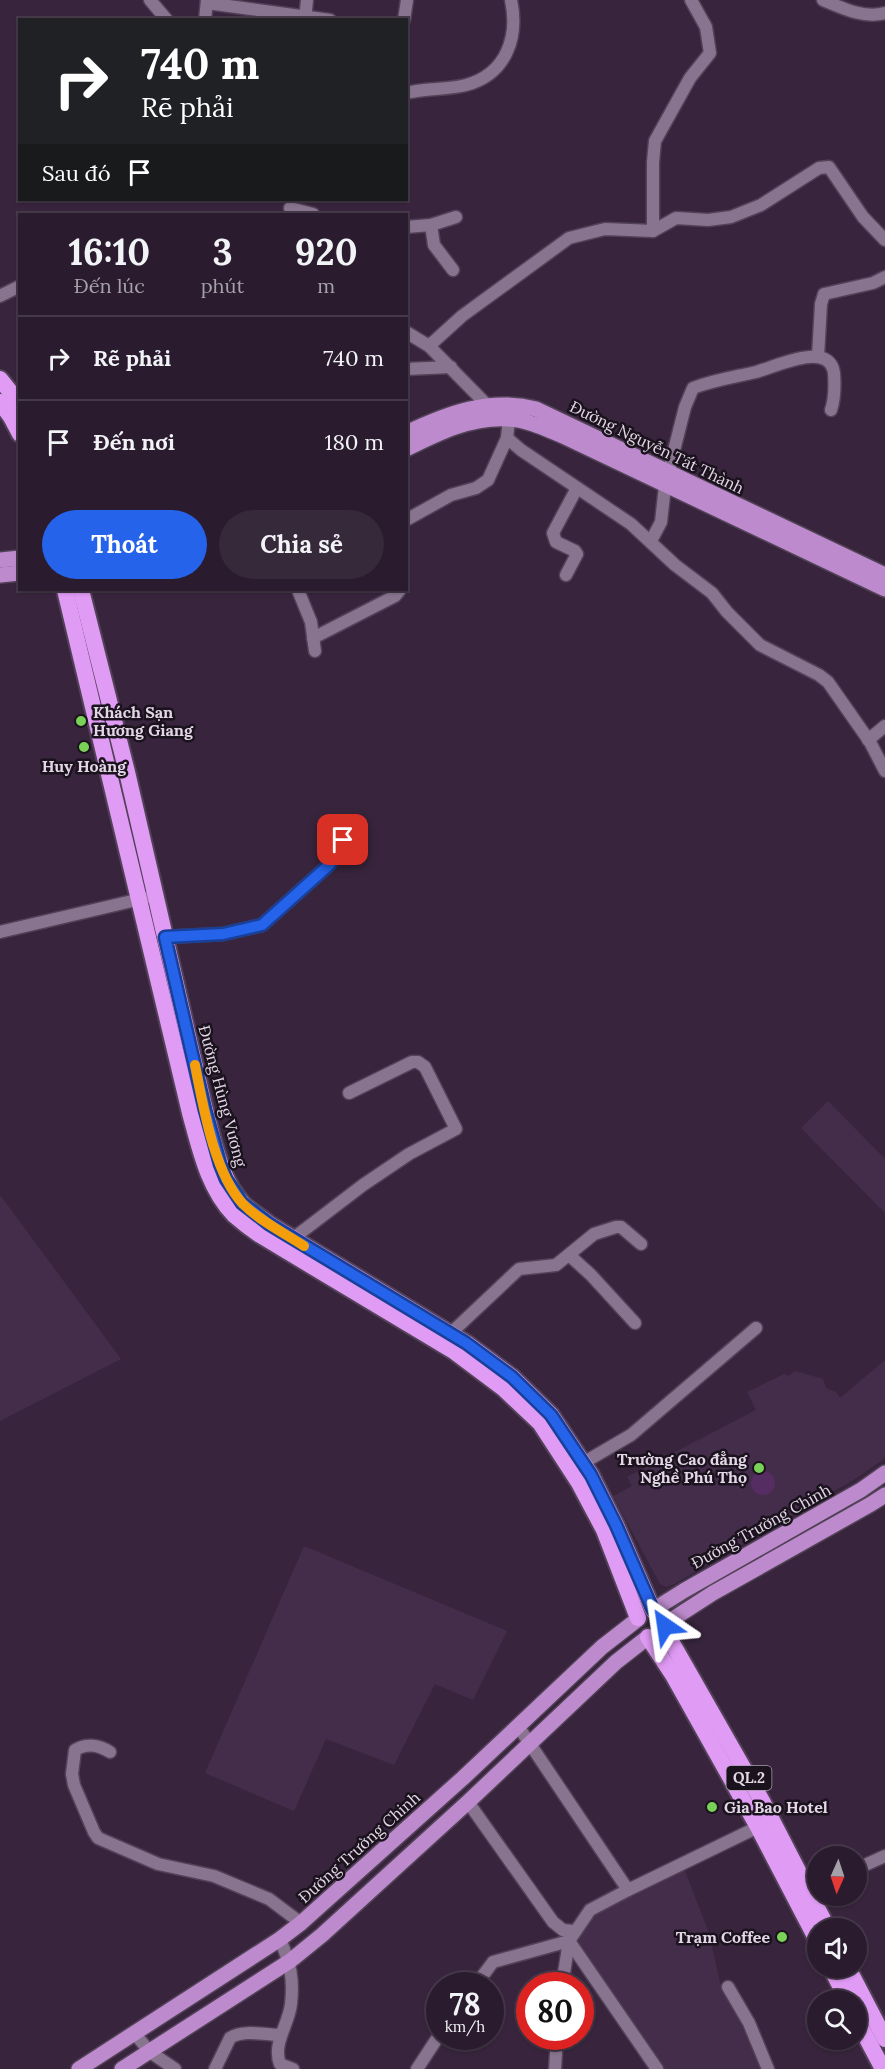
<!DOCTYPE html>
<html lang="vi">
<head>
<meta charset="utf-8">
<style>
	body { margin:0; font-family:Lora,serif; background:#36293a; color:#f1f3f6; height:100vh; display:flex; flex-direction:column; font-size:22px; white-space:nowrap }
	* { box-sizing:border-box; margin:0 }
	p { font-size:20px; color:#a5a1aa }
	.icon { flex:none; width:33px; height:33px; fill:none; stroke:currentColor; stroke-width:2; stroke-linecap:round; stroke-linejoin:round }
	.map { position:relative; flex:1; overflow:hidden }
	.side { position:absolute; left:18px; top:213px; width:390px; height:378px; display:flex; flex-direction:column; background:#2a1c2e; border-radius:0px; box-shadow:0 2px 4px #0004,0 0 0 2px #463a4a }
	.side>* { flex:none }
	.top-card { position:absolute; left:18px; top:18px; width:390px; height:183px; border-radius:0px; box-shadow:0 2px 4px #0004,0 0 0 2px #463a4a; background:#202124; color:#fff; overflow:hidden }
	.needle { width:39px; rotate:183deg }
	.controls { position:absolute; left:807px; top:1846px; display:grid; gap:12px }
	.controls a { display:grid; place-items:center; width:60px; height:60px; border-radius:50%; background:#2a1c2e; box-shadow:0 2px 4px #0004,0 0 0 2px #463a4a; font-size:30px }
	.speed { position:absolute; left:426px; top:1972px; display:flex; gap:12px; font-size:30px; font-weight:700; text-align:center }
	.speed>* { display:grid; place-content:center; width:78px; height:78px; border-radius:50%; background:#2a1c2e; box-shadow:0 2px 4px #0004,0 0 0 2px #463a4a; line-height:1 }
	.speed small { font-size:15px; font-weight:400 }
	.speed .limit { border:9px solid #d22; background:#fff; color:#111 }
	.pin { position:absolute; display:grid; place-items:center; width:51px; height:51px; color:#fff; margin:-26px; border-radius:12px; box-shadow:0 3px 9px #0006 }
	.me { position:absolute; width:66px; margin:-33px; rotate:328deg; stroke-linejoin:round; filter:drop-shadow(0 0 4px #0008) }
	.turn { display:flex; align-items:center; gap:21px; height:126px; padding:0 24px; font-size:27px }
	.turn .icon { width:78px; height:78px; stroke-width:2.5 }
	.turn b { display:block; font-size:42px; line-height:51px }
	.then { display:flex; align-items:center; height:57px; padding:0 24px; background:#0003; gap:12px; font-size:22px }
	.eta { display:flex; justify-content:space-evenly; align-items:center; height:102px; text-align:center }
	.eta b { font-size:36px; font-weight:700; line-height:42px }
	.button { display:flex; gap:12px; margin-top:auto; padding:12px 24px }
	.button a { flex:1; height:69px; border-radius:36px; background:#2563eb; color:#fff; font-size:24px; font-weight:700; line-height:69px; text-align:center }
	.button a+a { background:#36293a; color:#f1f3f6 }
	ul { padding:0; list-style:none }
	li { display:flex; align-items:center; gap:18px; height:84px; padding:0 24px; border-top:2px solid #463a4a }
	li div { flex:1 }
	li b { display:block; font-size:22px }
	li em { font-style:normal }
	.map>svg:first-child { display:block }
</style>
</head>
<body>
<div class="map">
<svg width="885" height="2069" viewBox="0 0 885 2069">
	<rect width="100%" height="100%" fill="#38253d"/>
	<g fill="#442d4b">
		<path d="M828,1101L885,1159V1213L801,1128Z"/>
		<path d="M0,1195L121,1359L0,1421Z"/>
		<path d="M885,1360V1458L855,1479L674,1584L666,1587L660,1584L613,1496L632,1486L627,1477L756,1410L747,1392L784,1374L789,1376L795,1371L823,1379L826,1388L836,1392L840,1398Z"/>
		<path d="M304,1546L507,1631L473,1700L435,1684L394,1765L326,1739L294,1811L205,1773Z"/>
		<path d="M683,1866L709,1933L720,1983L745,2032L761,2069H662L572,1939L592,1912Z"/>
	</g>
	<circle fill="#562d62" cx="763" cy="1483" r="12"/>
	<g fill="none" stroke-linecap="round" stroke-linejoin="round">
		<g stroke="#524257" stroke-width="15">
			<g id="minor">
				<path d="M150,0L167,20"/>
				<path d="M823,0C842,8 864,19 885,13"/>
				<path d="M207,3L330,20"/>
				<path d="M205,20L207,0"/>
				<path d="M305,20L307,0"/>
				<path d="M404,20L407,0"/>
				<path d="M406,93C426,88 447,90 466,85C506,74 519,38 511,0"/>
				<path d="M290,208L313,214"/>
				<path d="M431,225L434,245L453,270"/>
				<path d="M406,227L431,225L456,217"/>
				<path d="M653,231V162L655,141L690,78L710,53L706,27L691,0"/>
				<path d="M0,296L20,286"/>
				<path d="M406,332L429,346L487,405"/>
				<path d="M429,346L462,316L569,238L605,229L653,231L676,218L708,220L731,217L761,205L819,168L829,167L863,217L885,240"/>
				<path d="M818,356L821,304L824,294L873,283L885,277"/>
				<path d="M406,369L451,367"/>
				<path d="M507,438L521,450L631,524L675,565L712,593L727,612L760,645L819,675L828,682L870,742L885,771"/>
				<path d="M406,520L451,495L476,488L488,480L507,438L509,419"/>
				<path d="M651,541L661,522L665,486L685,407L693,388C714,380 735,377 756,372C775,367 829,340 834,373C835,386 835,398 831,410"/>
				<path d="M566,575L577,554L575,551L556,542L553,533L577,488"/>
				<path d="M298,590L311,622L315,651"/>
				<path d="M313,638L395,596L400,590"/>
				<path d="M868,740L885,726"/>
				<path d="M0,932L145,898"/>
				<path d="M165,937L223,934L262,925L329,865L343,840"/>
				<path d="M287,1243L363,1185L409,1154L456,1129L425,1067L418,1062H412L349,1093"/>
				<path d="M569,1255L591,1275L635,1323"/>
				<path d="M451,1333L519,1269L556,1265L594,1234L616,1227H621L641,1244"/>
				<path d="M583,1463L631,1435L756,1328"/>
				<path d="M518,1726L628,1890"/>
				<path d="M110,1752C99,1745 86,1743 75,1750L72,1774L74,1785L94,1832L98,1838L158,1864L214,1876L269,1899L301,1923"/>
				<path d="M468,1802L553,1922L563,1930L573,1931"/>
				<path d="M856,1869L885,1856"/>
				<path d="M280,1939C290,1963 294,1978 291,2004C289,2024 272,2044 280,2064L293,2069"/>
				<path d="M475,1986L493,1962L569,1941L657,2069"/>
				<path d="M562,1986L569,1941L590,1910L628,1890L758,1827"/>
				<path d="M728,1987L749,2023L768,2069"/>
				<path d="M135,2034L150,2052L175,2069"/>
				<path d="M215,2069L230,2038C243,2029 266,2035 281,2035"/>
				<path d="M417,2069L440,2034"/>
				<path d="M555,2069L557,2037"/>
			</g>
		</g>
		<g stroke="#524257" stroke-width="18">
			<g id="major">
				<path d="M406,433C448,413 490,397 536,409L885,575"/>
				<path d="M406,449C438,433 472,416 509,419C528,420 546,429 563,436L885,589"/>
				<path d="M0,560L20,558"/>
				<path d="M0,575L20,573"/>
				<path d="M653,1610L685,1590L861,1490L885,1473"/>
				<path d="M665,1624L713,1593L871,1504L885,1495"/>
				<path d="M79,2069L280,1939L301,1923L463,1778L602,1647L638,1619"/>
				<path d="M122,2069L290,1961L322,1935L468,1802L616,1662L648,1637"/>
			</g>
		</g>
		<g stroke="#524257" stroke-width="20">
			<g id="highway">
				<path d="M0,379L20,404"/>
				<path d="M0,402L11,417L20,434"/>
				<path d="M65,590L190,1113C200,1149 208,1188 234,1215C242,1222 251,1229 260,1235L455,1352L503,1388L540,1423L579,1483L604,1530L638,1618"/>
				<path d="M81,590L127,772L205,1110C214,1142 220,1179 243,1204C251,1211 260,1217 269,1224L466,1343L512,1377L551,1415L591,1475L616,1525L653,1610"/>
				<path d="M664,1629L762,1801L828,1929"/>
				<path d="M648,1637L673,1675L758,1827L818,1942"/>
				<path d="M831,1968L848,2001"/>
				<path d="M848,1968L885,2039"/>
				<path d="M856,2018L883,2069"/>
			</g>
		</g>
		<use href="#minor" stroke="#897490" stroke-width="12"/>
		<use href="#major" stroke="#bd8bcd" stroke-width="15"/>
		<use href="#highway" stroke="#e09bf5" stroke-width="16"/>
	</g>
	<g fill="none" stroke-linecap="round" stroke-linejoin="round">
		<g stroke="#184099" stroke-width="15">
			<path id="route" d="M343,840L329,865L262,925L223,934L165,937L205,1110L220,1164L226,1179L242,1203L269,1224L466,1343L512,1377L551,1415L591,1475L616,1525L653,1610L663,1616L665,1626"/>
		</g>
		<use href="#route" stroke="#2563eb" stroke-width="10"/>
		<path stroke="#f59e0b" stroke-width="10" d="M195,1065C203,1105 214,1173 243,1204C260,1221 284,1233 304,1246"/>
	</g>
	<g fill="#79d158" stroke="#1a121d" stroke-width="2">
		<circle cx="81" cy="721" r="6"/>
		<circle cx="84" cy="747" r="6"/>
		<circle cx="759" cy="1468" r="6"/>
		<circle cx="712" cy="1807" r="6"/>
		<circle cx="782" cy="1937" r="6"/>
	</g>
	<g text-anchor="middle" stroke-width="5" stroke-linejoin="round" paint-order="stroke">
		<rect fill="#1a121d" stroke="#a79caa" stroke-width="1.5" x="726.5" y="1766" width="45" height="24" rx="4.5"/>
		<g font-size="15" font-weight="bold" fill="#e3d7e7">
			<text x="749" y="1783">QL.2</text>
		</g>
		<g font-size="16" fill="#e3d7e7" stroke="#1a121d">
			<text transform="translate(657 447) rotate(26)" y="6">Đường Nguyễn Tất Thành</text>
			<text transform="translate(223 1096) rotate(75)" y="6">Đường Hùng Vương</text>
			<text transform="translate(761 1526) rotate(-29)" y="6">Đường Trường Chinh</text>
			<text transform="translate(359 1847) rotate(-42)" y="6">Đường Trường Chinh</text>
		</g>
		<g font-size="16" font-weight="bold" fill="#e3d7e7" stroke="#1a121d" text-anchor="start">
			<text x="93" y="718">Khách Sạn<tspan x="93" dy="18">Hương Giang</tspan></text>
			<text x="84" y="772" text-anchor="middle">Huy Hoàng</text>
			<text x="747" y="1465" text-anchor="end">Trường Cao đẳng<tspan x="747" dy="18">Nghề Phú Thọ</tspan></text>
			<text x="724" y="1813">Gia Bao Hotel</text>
			<text x="770" y="1943" text-anchor="end">Trạm Coffee</text>
		</g>
	</g>
</svg>
<div class="controls">
<a><svg class="needle" viewBox="-14 -14 28 28"><path d="M0-13l5 13h-10z" fill="#e53935"/><path d="M0 13l5-13h-10z" fill="#a5a1aa"/></svg></a>
<a><svg class="icon" aria-label="sound" viewBox="0 0 24 24"><path d="M4 9h4l5-4v14l-5-4H4zM17 9q2 3 0 6"/></svg></a>
<a><svg class="icon" aria-label="search" viewBox="0 0 24 24"><circle cx="10" cy="10" r="6"/><path d="M15 15l6 6"/></svg></a>
</div>
<div class="speed"><div>78<small>km/h</small></div><div class="limit">80</div></div>
<div class="pin" style="left:343px;top:840px;background:#d93025"><svg class="icon" aria-label="arrive" viewBox="0 0 24 24"><path d="M6 21V4h12l-3 4 3 4H6"/></svg></div>
<svg class="me" style="left:665px;top:1626px" viewBox="-20 -20 40 40"><path d="M0-17L14 15 0 8-14 15z" fill="#2563eb" stroke="#fff" stroke-width="4"/></svg>
<div class="top-card">
<div class="turn"><svg class="icon" aria-label="right" viewBox="0 0 24 24"><path d="M7 20v-9h11M14 6l5 5-5 5"/></svg><div><b>740 m</b>Rẽ phải</div></div>
<div class="then">Sau đó<svg class="icon" aria-label="arrive" viewBox="0 0 24 24"><path d="M6 21V4h12l-3 4 3 4H6"/></svg></div>
</div>
<section class="side">
<div class="eta">
<div><b>16:10</b><p>Đến lúc</p></div>
<div><b>3</b><p>phút</p></div>
<div><b>920</b><p>m</p></div>
</div>
<ul>
<li><svg class="icon" aria-label="right" viewBox="0 0 24 24"><path d="M7 20v-9h11M14 6l5 5-5 5"/></svg><div><b>Rẽ phải</b></div><em>740 m</em></li>
<li><svg class="icon" aria-label="arrive" viewBox="0 0 24 24"><path d="M6 21V4h12l-3 4 3 4H6"/></svg><div><b>Đến nơi</b></div><em>180 m</em></li>
</ul>
<div class="button"><a>Thoát</a><a>Chia sẻ</a></div>
</section>
</div>
</body>
</html>
